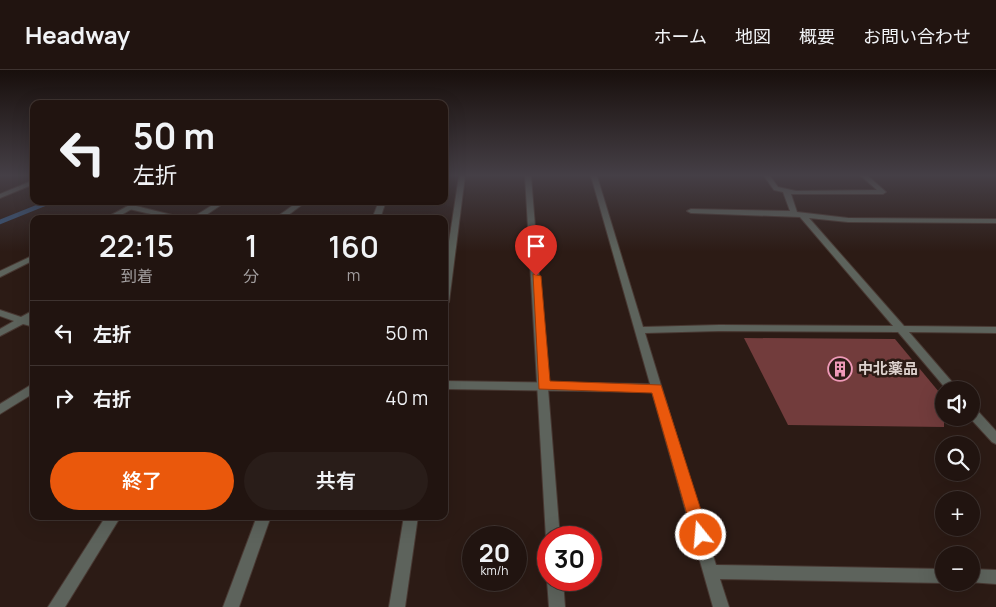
<!DOCTYPE html>
<html lang="ja">
<head>
<meta charset="utf-8">
<style>
	body { margin:0; font-family:Manrope,"Noto Sans JP",sans-serif; background:#291d19; color:#f1f3f6; height:100vh; display:flex; flex-direction:column; font-size:19px; white-space:nowrap }
	* { box-sizing:border-box; margin:0 }
	p { font-size:16px; color:#a29e9f }
	.icon { flex:none; width:28px; height:28px; fill:none; stroke:currentColor; stroke-width:2; stroke-linecap:round; stroke-linejoin:round }
	.map { position:relative; flex:1; overflow:hidden }
	.panel { position:absolute; left:30px; top:145px; width:418px; height:305px; display:flex; flex-direction:column; background:#211410; border-radius:10px; box-shadow:0 5px 20px #0002,0 0 0 1px #3e3330 }
	.panel>* { flex:none }
	.banner { position:absolute; left:30px; top:30px; width:418px; height:105px; border-radius:10px; box-shadow:0 5px 20px #0002,0 0 0 1px #3e3330; background:#211410; color:#f1f3f6; overflow:hidden }
	.fabs { position:absolute; left:935px; top:311px; display:grid; gap:10px }
	.fabs a { display:grid; place-items:center; width:45px; height:45px; border-radius:50%; background:#211410; box-shadow:0 5px 20px #0002,0 0 0 1px #3e3330; font-size:25px }
	.speed { position:absolute; left:462px; top:456px; display:flex; gap:10px; font-size:25px; font-weight:700; text-align:center }
	.speed>* { display:grid; place-content:center; width:65px; height:65px; border-radius:50%; background:#211410; box-shadow:0 5px 20px #0002,0 0 0 1px #3e3330; line-height:1 }
	.speed small { font-size:12px; font-weight:400 }
	.speed .limit { border:8px solid #d22; background:#fff; color:#111 }
	.pin { position:absolute; display:grid; place-items:center; width:42px; height:42px; color:#fff; margin:-51px -21px; border-radius:50% 50% 50% 0; rotate:-45deg; box-shadow:0 0 5px #0007 }
	.pin .icon { rotate:45deg }
	.me { position:absolute; width:55px; margin:-28px; rotate:343deg; stroke-linejoin:round; filter:drop-shadow(0 0 4px #0008) }
	.turn { display:flex; align-items:center; gap:18px; height:105px; padding:0 20px; font-size:22px }
	.turn .icon { width:65px; height:65px; stroke-width:2.5 }
	.turn b { display:block; font-size:35px; line-height:42px }
	.eta { display:flex; justify-content:space-evenly; align-items:center; height:85px; text-align:center }
	.eta b { font-size:30px; font-weight:600; line-height:35px }
	.action { display:flex; gap:10px; margin-top:auto; padding:10px 20px }
	.action a { flex:1; height:58px; border-radius:30px; background:#ea580c; color:#fff; font-size:20px; font-weight:600; line-height:58px; text-align:center }
	.action a+a { background:#291d19; color:#f1f3f6 }
	ul { padding:0; list-style:none }
	li { display:flex; align-items:center; gap:15px; height:65px; padding:0 20px; border-top:1px solid #3e3330 }
	li div { flex:1 }
	li b { display:block; font-size:19px }
	li em { font-style:normal }
	header { display:flex; align-items:center; gap:30px; box-sizing:border-box; height:70px; padding:0 25px; background:#211410; border-bottom:1px solid #3e3330 }
	header strong { font-size:24px }
	nav { display:flex; gap:28px; margin-inline-start:auto; font-size:18px }
	.map>svg:first-child { display:block }
</style>
</head>
<body>
<header>
<strong>Headway</strong>
<nav><a>ホーム</a><a>地図</a><a>概要</a><a>お問い合わせ</a></nav>
</header>
<div class="map">
<svg width="996" height="537" viewBox="0 0 996 537">
	<rect width="100%" height="100%" fill="#2c1b15"/>
	<g fill="none" stroke-linecap="round" stroke-linejoin="round">
		<path stroke="#37577e" stroke-width="4.5" d="M0,152L52,131"/>
	</g>
	<path fill="#723c3c" d="M744,268L895,269L944,328V357L788,355Z"/>
	<g fill="none" stroke-linecap="round" stroke-linejoin="round">
		<g stroke="#483832" stroke-width="2">
			<g id="minor">
				<path d="M459,106H465L449,232L444,235V204Z"/>
				<path d="M591,106H597L643,257L719,255L893,256L800,147L691,143L687,141L691,139L790,141L783,122L774,120L764,106H770L778,117L796,121L877,120L861,106H868L886,122L883,124H791L797,142L848,148L996,149V153L848,152L809,148L904,256L996,257V263L909,262L959,320H947L898,262L719,261L645,263L716,495L944,499V512H946L944,513L720,509L729,537H713L652,322L444,319V311L650,314Z"/>
				<path d="M34,110V114L0,128V124Z"/>
				<path d="M219,131H227L200,149H190Z"/>
				<path d="M379,131H386L380,149H372Z"/>
				<path d="M129,135H132L188,149H173L129,139Z"/>
				<path d="M0,240L21,247L34,240V247L30,249L34,251V257L23,254L0,266V259L14,251L0,246Z"/>
				<path d="M971,337L975,338L996,361V374L992,372L970,348H971Z"/>
				<path d="M106,446H121L65,537H48Z"/>
				<path d="M257,446H271L239,537H223Z"/>
				<path d="M404,446H418L405,537H389Z"/>
				<path d="M971,499L996,500V514L969,512H971Z"/>
			</g>
		</g>
		<g stroke="#483832" stroke-width="2">
			<g id="tertiary">
				<path d="M525,106H531L560,468H549V473L546,468Z"/>
				<path d="M137,131H146L114,149H104Z"/>
				<path d="M299,131H307L283,149H274Z"/>
				<path d="M34,185V190L0,207V201Z"/>
				<path d="M34,313V323L0,344V334Z"/>
				<path d="M549,507V510H563L565,537H549L547,510Z"/>
			</g>
		</g>
		<use href="#minor" fill="#5d635c" fill-rule="evenodd"/>
		<use href="#tertiary" fill="#5d635c" fill-rule="evenodd"/>
	</g>
	<linearGradient id="sky" x2="0" y2="1"><stop stop-color="#180f0c"/><stop offset="0.58" stop-color="#453f46"/><stop offset="1" stop-color="#453f46" stop-opacity="0"/></linearGradient>
	<rect width="996" height="182" fill="url(#sky)"/>
	<path fill="#ea580c" stroke="#983908" d="M533,204L541,206L550,311L661,315L709,465L706,470L701,472L695,470L693,465L652,323L539,319Z"/>
	<defs>
		<g id="building-ring" transform="scale(1.25)"><circle r="9.5" fill="#2c1b15" stroke="#ef9ab8" stroke-width="1.5"/><path d="M-4-6H4V6H1V3H-1V6H-4ZM-2.5-4.3h1.7v1.8h-1.7ZM.8-4.3h1.7v1.8H.8ZM-2.5-1h1.7V.8h-1.7ZM.8-1h1.7V.8H.8Z" fill="#ef9ab8"/></g>
	</defs>
	<g fill-rule="evenodd">
		<use href="#building-ring" x="840" y="299"/>
	</g>
	<g text-anchor="middle" stroke-width="5" stroke-linejoin="round" paint-order="stroke">
		<g font-size="15" font-weight="bold" fill="#ddd1cd" stroke="#2c1b15" text-anchor="start">
			<text x="858" y="304">中北薬品</text>
		</g>
	</g>
</svg>
<div class="fabs">
<a><svg class="icon" aria-label="sound" viewBox="0 0 24 24"><path d="M4 9h4l5-4v14l-5-4H4zM17 9q2 3 0 6"/></svg></a>
<a><svg class="icon" aria-label="search" viewBox="0 0 24 24"><circle cx="10" cy="10" r="6"/><path d="M15 15l6 6"/></svg></a>
<a>+</a>
<a>−</a>
</div>
<div class="speed"><div>20<small>km/h</small></div><div class="limit">30</div></div>
<div class="pin" style="left:536px;top:206px;background:#d93025"><svg class="icon" aria-label="arrive" viewBox="0 0 24 24"><path d="M6 21V4h12l-3 4 3 4H6"/></svg></div>
<svg class="me" style="left:701px;top:465px" viewBox="-20 -20 40 40"><circle r="17" fill="#ea580c" stroke="#fff" stroke-width="3"/><path d="M0-11L8 9 0 5-8 9z" fill="#fff"/></svg>
<div class="banner">
<div class="turn"><svg class="icon" aria-label="left" viewBox="0 0 24 24"><path d="M17 20v-9H6M10 6l-5 5 5 5"/></svg><div><b>50 m</b>左折</div></div>
</div>
<section class="panel">
<div class="eta">
<div><b>22:15</b><p>到着</p></div>
<div><b>1</b><p>分</p></div>
<div><b>160</b><p>m</p></div>
</div>
<ul>
<li><svg class="icon" aria-label="left" viewBox="0 0 24 24"><path d="M17 20v-9H6M10 6l-5 5 5 5"/></svg><div><b>左折</b></div><em>50 m</em></li>
<li><svg class="icon" aria-label="right" viewBox="0 0 24 24"><path d="M7 20v-9h11M14 6l5 5-5 5"/></svg><div><b>右折</b></div><em>40 m</em></li>
</ul>
<div class="action"><a>終了</a><a>共有</a></div>
</section>
</div>
</body>
</html>
